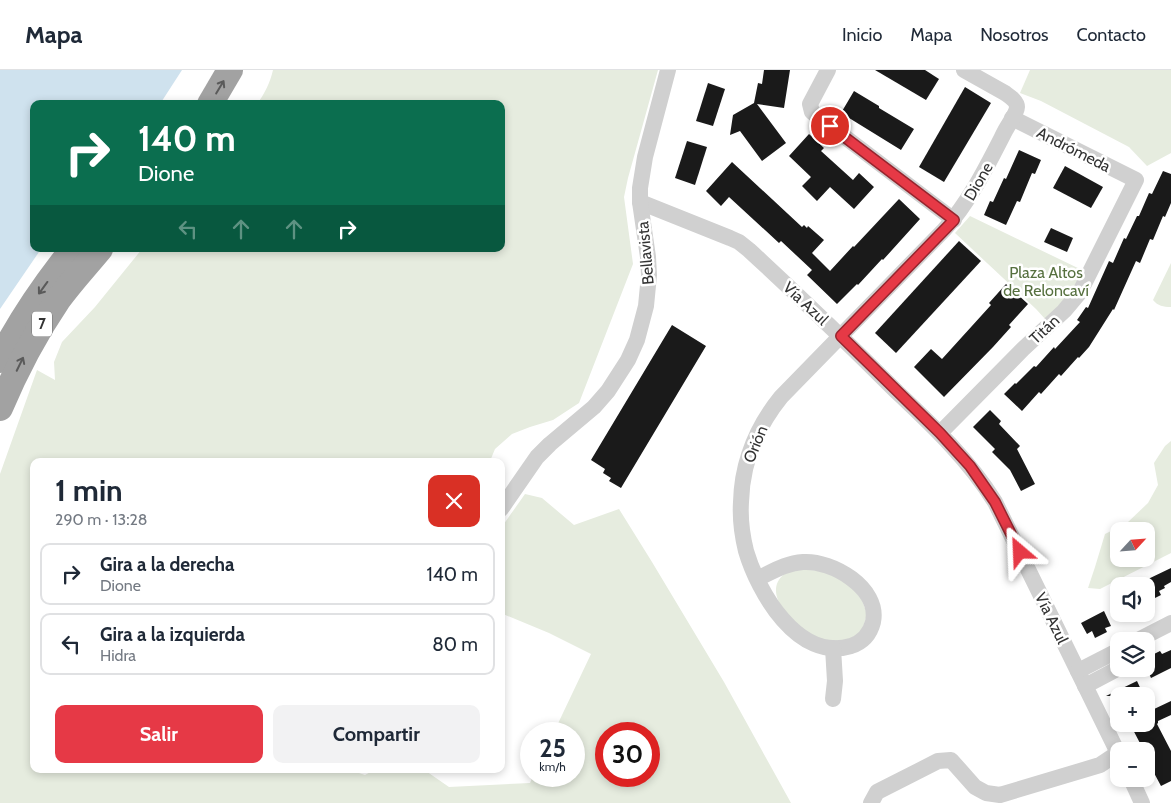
<!DOCTYPE html>
<html lang="es">
<head>
<meta charset="utf-8">
<style>
	body { margin:0; font-family:Cabin,sans-serif; background:#f2f2f3; color:#1f2937; height:100vh; display:flex; flex-direction:column; font-size:19px; white-space:nowrap }
	* { box-sizing:border-box; margin:0 }
	p { font-size:16px; color:#747a83 }
	.icon { flex:none; width:28px; height:28px; fill:none; stroke:currentColor; stroke-width:2; stroke-linecap:round; stroke-linejoin:round }
	.map { position:relative; flex:1; overflow:hidden }
	.drawer { position:absolute; left:30px; top:388px; width:475px; height:315px; display:flex; flex-direction:column; background:#fff; border-radius:10px; box-shadow:0 2px 8px #0003 }
	.drawer>* { flex:none }
	.top-card { position:absolute; left:30px; top:30px; width:475px; height:152px; border-radius:10px; box-shadow:0 2px 8px #0003; background:#0b6e4f; color:#fff; overflow:hidden }
	.needle { width:32px; rotate:64deg }
	.tools { position:absolute; left:1110px; top:452px; display:grid; gap:10px }
	.tools a { display:grid; place-items:center; width:45px; height:45px; border-radius:10px; background:#fff; box-shadow:0 2px 8px #0003; font-size:25px }
	.speed { position:absolute; left:520px; top:652px; display:flex; gap:10px; font-size:25px; font-weight:700; text-align:center }
	.speed>* { display:grid; place-content:center; width:65px; height:65px; border-radius:50%; background:#fff; box-shadow:0 2px 8px #0003; line-height:1 }
	.speed small { font-size:12px; font-weight:400 }
	.speed .limit { border:8px solid #d22; background:#fff; color:#111 }
	.pin { position:absolute; display:grid; place-items:center; width:42px; height:42px; color:#fff; margin:-21px; border:2px solid #fff; border-radius:50%; box-shadow:0 1px 5px #0007 }
	.me { position:absolute; width:55px; margin:-28px; rotate:334deg; stroke-linejoin:round; filter:drop-shadow(0 0 4px #0008) }
	.turn { display:flex; align-items:center; gap:18px; height:105px; padding:0 25px; font-size:22px }
	.turn .icon { width:65px; height:65px; stroke-width:2.5 }
	.turn b { display:block; font-size:35px; line-height:42px }
	.lanes { display:flex; align-items:center; height:48px; padding:0 25px; background:#0003; justify-content:center; gap:25px; direction:ltr }
	.lanes .off { opacity:.35 }
	.round { display:grid; place-items:center; flex:none; width:52px; height:52px; border-radius:10px; background:#f2f2f3 }
	.headline { display:flex; align-items:center; justify-content:space-between; height:85px; padding:0 25px }
	h1 { font-size:30px; font-weight:800; line-height:38px }
	.button { display:flex; gap:10px; margin-top:auto; padding:10px 25px }
	.button a { flex:1; height:58px; border-radius:10px; background:#e63946; color:#fff; font-size:20px; font-weight:800; line-height:58px; text-align:center }
	.button a+a { background:#f2f2f3; color:#1f2937 }
	ul { padding:0; list-style:none }
	li { display:flex; align-items:center; gap:15px; height:62px; margin:0 10px 8px; padding:0 15px; border:2px solid #e0e1e3; border-radius:10px }
	li div { flex:1 }
	li b { display:block; font-size:19px }
	li em { font-style:normal }
	header { display:flex; align-items:center; gap:30px; box-sizing:border-box; height:70px; padding:0 25px; background:#fff; border-bottom:1px solid #e0e1e3 }
	header strong { font-size:24px }
	nav { display:flex; gap:28px; margin-inline-start:auto; font-size:18px }
	.map>svg:first-child { display:block }
</style>
</head>
<body>
<header>
<strong>Mapa</strong>
<nav><a>Inicio</a><a>Mapa</a><a>Nosotros</a><a>Contacto</a></nav>
</header>
<div class="map">
<svg width="1171" height="733" viewBox="0 0 1171 733">
	<rect width="100%" height="100%" fill="#fff"/>
	<g fill="#e6ecdf" fill-rule="evenodd">
		<path d="M273,0H658L628,108L624,127L633,194L579,333L553,350L530,357L512,364L495,379L490,391H34V699H347L365,705L376,699H423L449,717L530,713L533,706H574V664H553L591,584L549,563L503,544L501,545V458L525,424L542,428L574,455L619,439L652,492L724,612L791,733H0V404L37,300L55,310L54,292L62,272L95,237L142,179H501V34H257C265,23 270,13 273,0ZM606,664H649V706H606Z"/>
		<path d="M1030,0H1171V83L1147,96L1129,77L1041,31L1020,23Z"/>
		<path d="M970,146L1082,200L1081,210L1046,250L1036,239L955,163Z"/>
		<path d="M1171,193V237C1163,237 1158,236 1153,230Z"/>
		<path d="M1171,371V483L1100,519L1088,518L1095,497L1105,464L1127,453L1148,433L1158,415L1154,393L1165,376ZM1119,461H1146V489H1119Z"/>
		<path d="M796,499L824,501L849,514L862,530L867,544L862,561C855,567 847,571 837,571C831,571 820,569 814,566C797,559 762,526 782,506C785,503 792,501 796,499Z"/>
	</g>
	<path fill="#cfe2ee" d="M0,0H182L160,34H34V179H41L0,239Z"/>
	<g fill="#1a1a1a">
		<path d="M764,0H790L784,38L757,34L786,73L762,91L740,61L730,65L733,45L754,33L758,13L762,14Z"/>
		<path d="M875,0H925L939,9L926,30Z"/>
		<path d="M708,13L725,19L713,56L696,51Z"/>
		<path d="M965,17L991,33L944,112L919,97Z"/>
		<path d="M854,21L879,36V38L914,59L901,80L841,43Z"/>
		<path d="M809,64L824,78L821,81L853,110L859,103L874,117L854,139L830,117L817,131L802,116L811,107L789,86Z"/>
		<path d="M687,71L707,77L695,115L675,108Z"/>
		<path d="M1019,80L1041,90L1035,104L1032,103L1020,132L1017,131L1006,155L984,145L990,131L993,132L1004,108L1006,109Z"/>
		<path d="M732,92L802,157L804,155L807,158L808,156L824,170L812,183L830,201L853,176L854,177L899,129L920,149L883,190L882,189L858,215L857,214L837,234L807,205L812,200L781,171L779,173L729,127L721,136L706,121Z"/>
		<path d="M1065,96L1103,117L1091,138L1053,118Z"/>
		<path d="M1163,101L1171,104V133L1165,147L1163,146L1153,170L1150,169L1140,193L1136,191L1114,240L1113,239L1089,277L1079,288L1078,287L1061,306L1059,304L1041,324L1039,322L1022,341L1004,324L1015,313L1016,314L1034,296L1036,297L1054,277L1055,279L1080,252L1077,250L1086,237L1088,238L1109,191L1113,193L1124,168L1126,169L1137,146H1139L1149,123L1152,124Z"/>
		<path d="M1051,158L1073,168L1067,182L1044,172Z"/>
		<path d="M959,171L981,191L896,283L875,263Z"/>
		<path d="M1006,214L1028,234L1009,255L1011,257L993,277L944,327L914,297L931,279L942,289L991,235L989,233Z"/>
		<path d="M672,255L706,276L621,418L609,411L611,408L603,403L605,399L591,390Z"/>
		<path d="M990,340L1001,351L999,354L1020,376L1017,379L1035,414L1021,421L1010,400L992,382L995,379L973,357Z"/>
		<path d="M1171,498V512L1164,516L1165,518L1159,521L1161,525L1149,531L1146,525V510Z"/>
		<path d="M1104,541L1111,556L1105,558L1107,562L1095,568L1092,561L1087,564L1081,553Z"/>
		<path d="M1171,580V598L1151,608L1146,597V592L1150,590L1148,587L1160,581L1162,584Z"/>
		<path d="M1137,611L1144,626H1106Z"/>
		<path d="M1146,628L1152,640L1171,631V645L1158,651V653L1157,654L1171,681V711L1161,716L1146,688V681H1143L1141,678L1142,677L1130,654H1146Z"/>
	</g>
	<g fill="none" stroke-linecap="round" stroke-linejoin="round">
		<g stroke="#d0d0d0" stroke-width="16">
			<path d="M828,0L810,34L812,42L954,150"/>
			<path d="M640,132L730,168L739,172L749,180C799,226 849,274 897,322C933,356 969,390 995,432L1119,685"/>
			<path d="M940,363L1023,279L1064,241L1080,222L1136,110L1012,48"/>
			<path d="M501,439L537,387L550,374L594,337L608,321L628,290L637,270L646,236L649,205L648,187L640,132V118L645,87L668,0"/>
			<path d="M757,509C772,502 786,493 803,492C832,490 880,518 873,552C870,564 863,572 851,576C798,592 758,522 746,481C742,465 740,448 741,432C742,393 756,358 781,327L944,160C970,131 987,96 1005,61C1008,55 1017,43 1017,37C1017,31 1009,26 1005,23L964,0"/>
			<path d="M1136,571L1171,553"/>
			<path d="M1078,601L1119,580"/>
			<path d="M1085,616L1119,598"/>
			<path d="M833,629L835,611L833,578"/>
			<path d="M1131,709L1142,733"/>
			<path d="M871,733L877,722L938,691L951,690L975,717L986,723L1000,725L1100,695L1118,683"/>
		</g>
		<g stroke="#a2a2a2" stroke-width="26">
			<path d="M210,34L230,0"/>
			<path d="M0,290C20,250 45,214 73,179"/>
			<path d="M0,338C16,300 35,264 58,230C71,212 86,196 100,179"/>
		</g>
	</g>
	<defs><path id="oneway-shaft" d="M-6 0H5M1.5-3L5.5 0L1.5 3" fill="none" stroke-width="1.6" stroke-linecap="round" stroke-linejoin="round" transform="scale(1.25)"/></defs>
	<g stroke="#5a5a5a">
		<use href="#oneway-shaft" transform="translate(220 17) rotate(-59)"/>
		<use href="#oneway-shaft" transform="translate(43 218) rotate(126)"/>
		<use href="#oneway-shaft" transform="translate(20 294) rotate(-64)"/>
	</g>
	<g fill="none" stroke-linecap="round" stroke-linejoin="round">
		<g stroke="#96252e" stroke-width="12">
			<path id="route" d="M830,56L954,150L841,266L940,363L970,396L995,432L1020,482"/>
		</g>
		<use href="#route" stroke="#e63946" stroke-width="9"/>
	</g>
	<g text-anchor="middle" stroke-width="5" stroke-linejoin="round" paint-order="stroke">
		<rect fill="#fff" stroke="#707070" stroke-width="1" x="32" y="241.5" width="20" height="25" rx="4"/>
		<g font-size="15" font-weight="bold" fill="#333">
			<text x="42" y="259">7</text>
		</g>
		<g font-size="16" fill="#333" stroke="#fff">
			<text transform="translate(1074 79) rotate(27)" y="6">Andrómeda</text>
			<text transform="translate(978 111) rotate(-60)" y="6">Dione</text>
			<text transform="translate(645 183) rotate(-95)" y="6">Bellavista</text>
			<text transform="translate(806 233) rotate(43)" y="6">Vía Azul</text>
			<text transform="translate(1044 259) rotate(-43)" y="6">Titán</text>
			<text transform="translate(755 374) rotate(-68)" y="6">Orión</text>
			<text transform="translate(1052 548) rotate(64)" y="6">Vía Azul</text>
		</g>
		<g font-size="16" fill="#56703f" stroke="#fff">
			<text x="1046" y="208">Plaza Altos<tspan x="1046" dy="18">de Reloncaví</tspan></text>
		</g>
	</g>
</svg>
<div class="tools">
<a><svg class="needle" viewBox="-14 -14 28 28"><path d="M0-13l5 13h-10z" fill="#e53935"/><path d="M0 13l5-13h-10z" fill="#747a83"/></svg></a>
<a><svg class="icon" aria-label="sound" viewBox="0 0 24 24"><path d="M4 9h4l5-4v14l-5-4H4zM17 9q2 3 0 6"/></svg></a>
<a><svg class="icon" aria-label="layers" viewBox="0 0 24 24"><path d="M12 4l9 5-9 5-9-5zM3 14l9 5 9-5"/></svg></a>
<a>+</a>
<a>−</a>
</div>
<div class="speed"><div>25<small>km/h</small></div><div class="limit">30</div></div>
<div class="pin" style="left:830px;top:56px;background:#d93025"><svg class="icon" aria-label="arrive" viewBox="0 0 24 24"><path d="M6 21V4h12l-3 4 3 4H6"/></svg></div>
<svg class="me" style="left:1020px;top:482px" viewBox="-20 -20 40 40"><path d="M0-17L14 15 0 8-14 15z" fill="#e63946" stroke="#fff" stroke-width="4"/></svg>
<div class="top-card">
<div class="turn"><svg class="icon" aria-label="right" viewBox="0 0 24 24"><path d="M7 20v-9h11M14 6l5 5-5 5"/></svg><div><b>140 m</b>Dione</div></div>
<div class="lanes"><svg class="icon off" aria-label="left" viewBox="0 0 24 24"><path d="M17 20v-9H6M10 6l-5 5 5 5"/></svg><svg class="icon off" aria-label="ahead" viewBox="0 0 24 24"><path d="M12 20V5M6 11l6-6 6 6"/></svg><svg class="icon off" aria-label="ahead" viewBox="0 0 24 24"><path d="M12 20V5M6 11l6-6 6 6"/></svg><svg class="icon" aria-label="right" viewBox="0 0 24 24"><path d="M7 20v-9h11M14 6l5 5-5 5"/></svg></div>
</div>
<section class="drawer">
<div class="headline"><div><h1>1 min</h1><p>290 m · 13:28</p></div><a class="round" style="background:#d93025;color:#fff"><svg class="icon" aria-label="close" viewBox="0 0 24 24"><path d="M6 6l12 12M18 6L6 18"/></svg></a></div>
<ul>
<li><svg class="icon" aria-label="right" viewBox="0 0 24 24"><path d="M7 20v-9h11M14 6l5 5-5 5"/></svg><div><b>Gira a la derecha</b><p>Dione</p></div><em>140 m</em></li>
<li><svg class="icon" aria-label="left" viewBox="0 0 24 24"><path d="M17 20v-9H6M10 6l-5 5 5 5"/></svg><div><b>Gira a la izquierda</b><p>Hidra</p></div><em>80 m</em></li>
</ul>
<div class="button"><a>Salir</a><a>Compartir</a></div>
</section>
</div>
</body>
</html>
